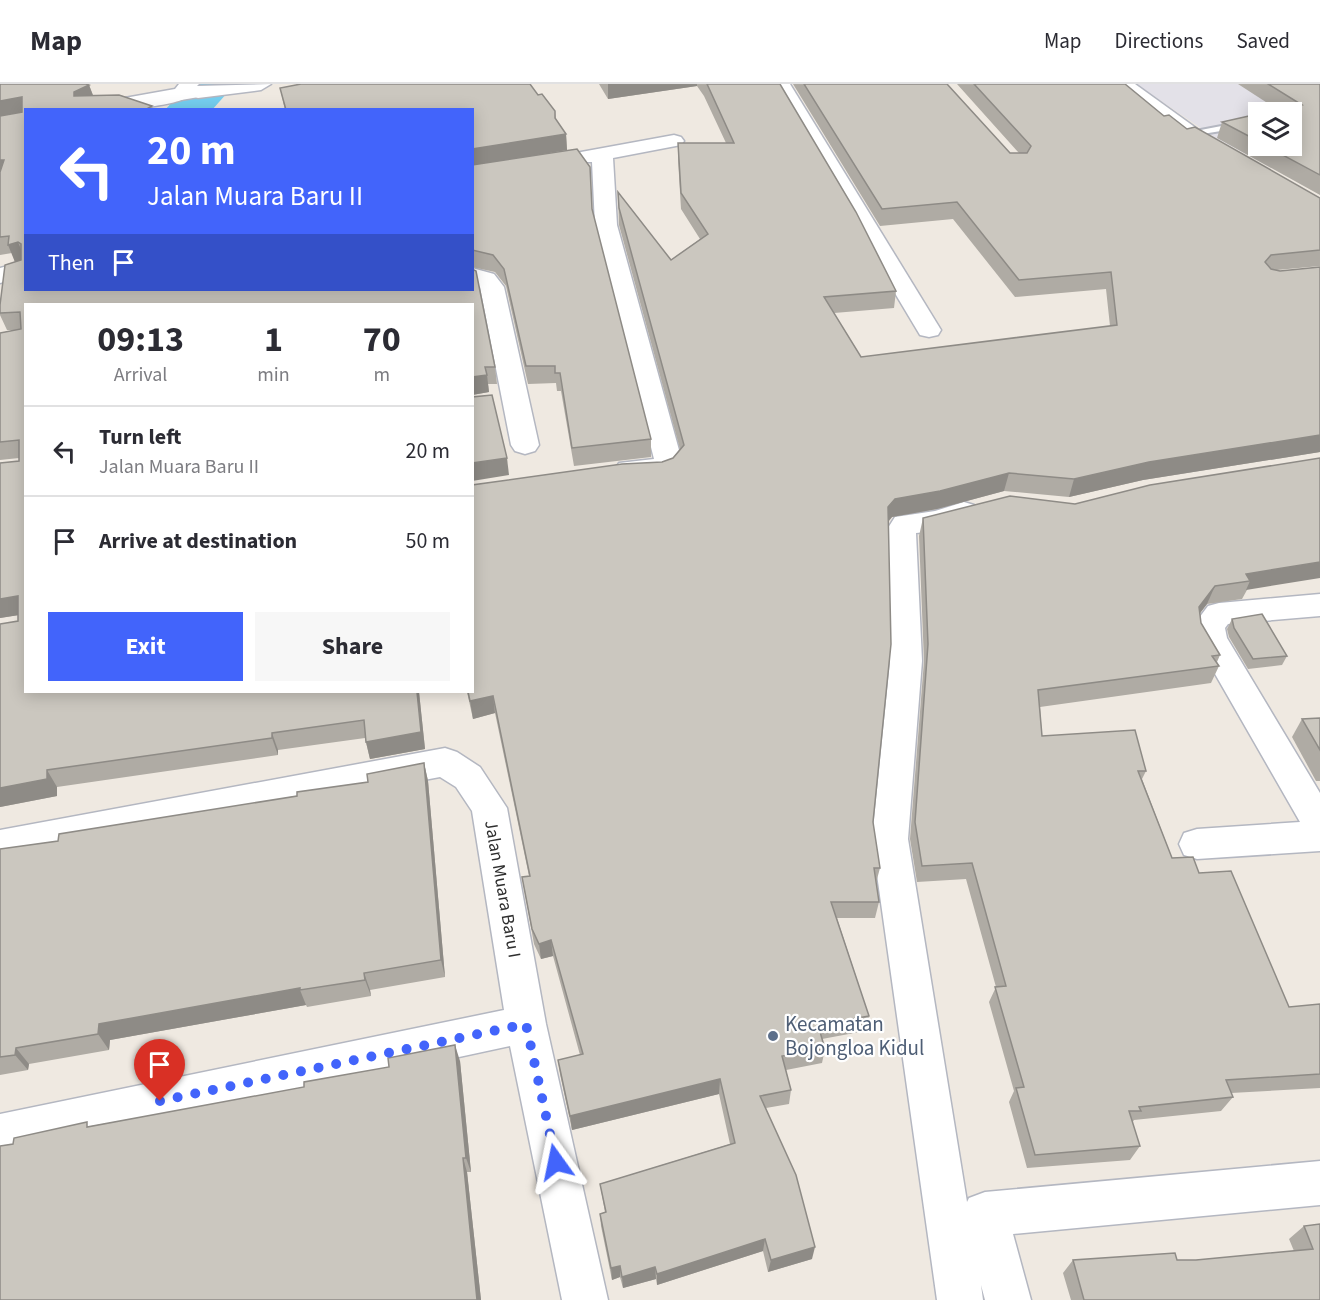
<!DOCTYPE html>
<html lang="en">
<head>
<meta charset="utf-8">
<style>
	body { margin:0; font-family:"Source Sans 3",sans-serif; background:#f7f7f7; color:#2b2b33; height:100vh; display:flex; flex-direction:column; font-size:22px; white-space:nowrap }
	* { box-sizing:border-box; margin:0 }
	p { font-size:20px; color:#7c7c81 }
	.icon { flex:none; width:33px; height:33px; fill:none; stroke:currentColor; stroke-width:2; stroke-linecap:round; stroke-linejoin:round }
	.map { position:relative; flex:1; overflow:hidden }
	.panel { position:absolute; left:24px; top:219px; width:450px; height:390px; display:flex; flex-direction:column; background:#fff; border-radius:0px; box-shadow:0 3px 15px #0003 }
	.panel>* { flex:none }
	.top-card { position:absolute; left:24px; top:24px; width:450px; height:183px; border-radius:0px; box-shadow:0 3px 15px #0003; background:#4264fb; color:#fff; overflow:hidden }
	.controls { position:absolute; left:1248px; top:18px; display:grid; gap:12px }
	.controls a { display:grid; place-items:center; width:54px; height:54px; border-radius:0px; background:#fff; box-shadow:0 3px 15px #0003; font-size:30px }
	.pin { position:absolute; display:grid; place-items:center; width:51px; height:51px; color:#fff; margin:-62px -26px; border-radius:50% 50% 50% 0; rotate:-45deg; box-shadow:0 0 6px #0007 }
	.pin .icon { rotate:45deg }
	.me { position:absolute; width:66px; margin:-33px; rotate:348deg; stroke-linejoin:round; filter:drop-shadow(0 0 4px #0008) }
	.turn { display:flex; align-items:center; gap:21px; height:126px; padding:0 24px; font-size:27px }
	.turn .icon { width:78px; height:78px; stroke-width:2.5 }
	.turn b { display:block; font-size:42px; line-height:51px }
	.then { display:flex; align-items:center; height:57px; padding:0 24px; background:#0003; gap:12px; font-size:22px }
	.eta { display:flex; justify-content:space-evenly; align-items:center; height:102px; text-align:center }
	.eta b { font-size:36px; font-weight:700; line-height:42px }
	.action { display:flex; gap:12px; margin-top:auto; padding:12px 24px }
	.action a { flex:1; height:69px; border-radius:0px; background:#4264fb; color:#fff; font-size:24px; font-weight:700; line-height:69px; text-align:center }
	.action a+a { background:#f7f7f7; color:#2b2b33 }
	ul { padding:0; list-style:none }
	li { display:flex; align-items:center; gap:18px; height:90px; padding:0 24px; border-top:2px solid #e1e1e2 }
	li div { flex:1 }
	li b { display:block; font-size:22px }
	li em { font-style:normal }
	header { display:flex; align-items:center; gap:36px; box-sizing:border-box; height:84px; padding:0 30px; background:#fff; border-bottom:2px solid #e1e1e2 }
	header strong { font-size:28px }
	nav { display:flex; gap:33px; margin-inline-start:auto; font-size:21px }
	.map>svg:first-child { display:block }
</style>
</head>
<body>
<header>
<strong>Map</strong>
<nav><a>Map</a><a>Directions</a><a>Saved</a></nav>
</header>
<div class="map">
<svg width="1320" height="1216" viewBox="0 0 1320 1216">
	<rect width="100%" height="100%" fill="#efe9e1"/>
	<path fill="#e3e1e8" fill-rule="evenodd" d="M1136,0H1320V110L1214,53ZM1258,28H1292V62H1258Z"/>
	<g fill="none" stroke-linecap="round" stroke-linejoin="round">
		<path fill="#75cff0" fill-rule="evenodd" d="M188,0H235L212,26H165Z"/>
		<g stroke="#b4b7c1" stroke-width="4">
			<path id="service" d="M1258,35V41L1190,52L1185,49Z"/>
		</g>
		<g stroke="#b4b7c1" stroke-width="3">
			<g id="minor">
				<path d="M179,0H199L197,2L271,0L261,6L198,14L190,11C176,25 103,26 81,26L91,20L175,5Z"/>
				<path d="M770,0H790L941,246L938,251L929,253L920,251L917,246Z"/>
				<path d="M1112,0H1135L1214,57L1211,61H1197Z"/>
				<path d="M674,51L681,53L684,57L681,61L613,74L617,141L682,377L671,390L629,394L619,391L615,385L619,379L654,375L595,141L592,78H574L570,74L574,70L581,68Z"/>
				<path d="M26,177V192L0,199V184Z"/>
				<path d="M472,184L494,190L504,203L539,361L535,367L525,370L515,367L511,361L480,203L472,199Z"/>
				<path d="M964,418L974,421L978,428L974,435L937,447L916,449L922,577L908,755L967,1118L969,1114L985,1108L1320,1077V1121L1013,1150L1031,1216H985L981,1201L983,1216H937L872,755L890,577L886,447L895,433L935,427Z"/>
				<path d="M1320,510V532L1228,540L1225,544L1227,554L1320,709V767L1197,775L1184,771L1179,760L1184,749L1197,745L1300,738L1195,555L1193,542L1208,522L1219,519Z"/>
				<path d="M445,664L457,668L480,683L507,724L546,940L608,1216H562L510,962L0,1072V1030L504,926L472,727L456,703L440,693L0,776V746Z"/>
			</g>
		</g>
		<g stroke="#b4b7c1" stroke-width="3">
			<path id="tertiary" d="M198,2L205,4L208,8L205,12L181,16L171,10L174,6Z"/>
		</g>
		<use href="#service" fill="#fff" fill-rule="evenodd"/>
		<use href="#minor" fill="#fff" fill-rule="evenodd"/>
		<use href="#tertiary" fill="#fff" fill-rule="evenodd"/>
	</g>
	<g fill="#afaba4">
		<path d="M0,0H86L89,1L93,11H119L152,22L153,26H26V206H472V185L476,187L495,283L497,300H488L489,308L472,311V220H26V608H419L425,665L370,675L365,654L278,666V671L57,703V712L0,723V540L18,537V531L0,534V379L19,377V374L0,376V249L15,246H7L0,231V221L5,181L21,176L15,178L12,169L0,171Z"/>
		<path d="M301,0H530L538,11L542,10L555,27L556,35L566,50L567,66L494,78L577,65L590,83L592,125L651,355V373L574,382L561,307H557L556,299L528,300L506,202L495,188L472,183V26H285L280,4Z"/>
		<path d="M599,0H780L896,207L894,224L834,229L861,273L1110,242L1106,205L1015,213L953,135L880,142L793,0H947L1010,69H1019L957,0H1125L1164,32L1187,45L1320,114V182L1277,186L1280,187L1320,183V368L1143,396L1069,413L1004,407L937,425L892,433L889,437L873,738L880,784L876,799L879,818L875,834H837L869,932L865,947L822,955L825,965L822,979L786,986L791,1006L789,1020L766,1024L812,1175L768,1188L763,1167L657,1201L656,1195L623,1204L620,1193L612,1196L601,1142L600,1130L605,1128L600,1100L730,1060L719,1010L572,1046L560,990L558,976L580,971L553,872L541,875L534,860L522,793L529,792L495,629L473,635L467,608H472L662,378L673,374L680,365L619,141L618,108L671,176L700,155L681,125L678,75V59H726L704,12L697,2L608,15Z"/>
		<path d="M1238,0H1320V111L1217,54L1222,38L1258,30V62H1292L1278,26Z"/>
		<path d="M1320,374L1242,515L1207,520L1200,529L1201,539L1220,571L1217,578L1219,582L1211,599L1040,623L1042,652L1146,687L1142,695L1172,774L1199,789L1289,923L1320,920V1004L1231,1009L1233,1013L1221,1027L1134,1036L1132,1039L1140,1062L1130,1076L1027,1084L1009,1018L1014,1007L989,918L996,903L966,795L917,798L910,755L924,577L919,452L923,434L1075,420Z"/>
		<path d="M1232,535L1287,572L1282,581L1248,585L1229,553L1227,545Z"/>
		<path d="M1320,634V697H1316L1292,653L1302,635Z"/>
		<path d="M424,679L428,697L445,893L370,906L371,912L307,923L306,921L110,956L109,966L29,980L28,986L0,991V765L58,757L368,698Z"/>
		<path d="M460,977L471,1088H467L481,1216H0L13,1060L91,1042Z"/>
		<path d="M1320,1140V1216H1071L1063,1189L1073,1176H1196L1294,1167L1289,1155L1304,1142Z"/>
	</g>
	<g fill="#8e8b86">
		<path d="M608,0H697V2L608,15Z"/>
		<path d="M89,1L95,17L74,12V8Z"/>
		<path d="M22,13L26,30L0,35V17Z"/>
		<path d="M566,50L567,66L472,82V65Z"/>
		<path d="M0,76H4L0,94Z"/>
		<path d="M18,158L25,175L15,178L8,161Z"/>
		<path d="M487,291L489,308L472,311V293Z"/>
		<path d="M1320,351V368L1143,396L1069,413L1074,395L1149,378Z"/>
		<path d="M507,374L509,391L472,397V379Z"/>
		<path d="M1009,389L1004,407L937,425L892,433L885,441L888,423L895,415Z"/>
		<path d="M1320,478V494L1246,506L1250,497L1246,490Z"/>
		<path d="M1215,502L1207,520L1191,541L1199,523Z"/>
		<path d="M18,512L26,530L0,534V515Z"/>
		<path d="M417,608H419L425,665L370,675L366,658Z"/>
		<path d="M493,612L495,629L473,635L470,617Z"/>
		<path d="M272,649L278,666V671L272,654Z"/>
		<path d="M424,679L428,697L445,893L441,876Z"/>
		<path d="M47,686L57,703V712L0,723V704Z"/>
		<path d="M551,856L553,872L541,875L539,860Z"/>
		<path d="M364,889L370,906L371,912L365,896Z"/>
		<path d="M300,904V906L306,921L110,956L109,966L98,950L99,940Z"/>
		<path d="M455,961L460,977L471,1088L466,1074Z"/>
		<path d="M16,964L29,980L28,986L15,971Z"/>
		<path d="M720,995L719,1010L572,1046L570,1032Z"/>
		<path d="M463,1074L467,1088L481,1216H477Z"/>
		<path d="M765,1155L763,1167L657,1201V1190Z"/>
		<path d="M815,1163L812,1175L768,1188L771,1176Z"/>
		<path d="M620,1182V1193L612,1196L611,1184Z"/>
		<path d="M655,1183L656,1195L623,1204L622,1193Z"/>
	</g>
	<g fill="#cbc7bf" stroke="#8e8b86" stroke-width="1.5">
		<path d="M0,0H86L89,1L74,8V12L119,11L152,22L145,26H26V206H472V185L476,187L495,283H485L487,291L472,293V220H26V608H417L421,648L366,658L364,636L272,649V654L47,686V695L0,704V540L18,537V512L0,515V379L19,377V356L0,358V249L21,245L20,228L0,229V221L5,181L21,176V160L18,158L8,161L9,152L0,153V88L4,76H0V32L22,28V13L0,17Z"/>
		<path d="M301,0H530L538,11L542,10L555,27V34L566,50L472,65V26H286L280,4Z"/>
		<path d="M707,0H780L856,128L896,207L824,213L861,273L1117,241L1111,188L1019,196L957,118L882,125L804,0H947L1010,69H1027L1031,62L974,0H1125L1164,32L1169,31L1187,45L1195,43L1320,114V166L1271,171L1265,178L1271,185L1280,187L1320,183V351L1149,378L1074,395L1009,389L940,407L895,415L888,423L891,560L873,738L880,784H874L879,818H831L869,932L818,941L825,965L782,972L791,1006L760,1012L796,1091L815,1163L771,1176L765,1155L657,1190L655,1183L622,1193L620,1182L611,1184L600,1130L606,1128L600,1100L735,1059L720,995L570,1032L558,976L583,970L551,856L539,860L532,845L522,793L530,792L493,612L470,617L468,608H472V401L622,380L662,378L673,374L684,361L619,124L618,108L671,176L708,150L681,109L678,59H734Z"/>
		<path d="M1268,0H1320V91L1266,62H1292V28H1267L1302,21Z"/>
		<path d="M1258,30V57L1222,38Z"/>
		<path d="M577,65L590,83L592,125L651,355L572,364L560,289H555V282H526L504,185L493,171L472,166V81Z"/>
		<path d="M492,311L507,374L472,379V313Z"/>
		<path d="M1320,374V478L1246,490L1250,497L1215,502L1199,523L1201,539L1220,571L1212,572L1219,582L1038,606L1042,652L1135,646L1146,687H1138L1172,774L1193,773L1199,789L1231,787L1289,923L1320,920V990L1226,996L1233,1013L1139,1023L1141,1027H1129L1140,1062L1035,1071L1016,1004L1024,1003L995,903L1006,902L972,779L922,782L915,738L928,560L923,434L1010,412L1075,420L1150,401Z"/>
		<path d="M1262,530L1287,572L1253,575L1234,544L1232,535Z"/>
		<path d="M1320,634V666L1302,635Z"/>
		<path d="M424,679L441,876L364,889L365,896L300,906V904L99,940L98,950L16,964L15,971L0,973V765L58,757L59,750L297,712V708L368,698L367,690Z"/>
		<path d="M455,961L466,1074H463L477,1216H0V1062L13,1060L14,1054L87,1038V1043L304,1003V998L389,983L388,974Z"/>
		<path d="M1320,1140V1216H1084L1073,1176L1175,1169L1177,1176H1196L1313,1165L1304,1142Z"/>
	</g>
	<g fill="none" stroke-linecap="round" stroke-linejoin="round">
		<path stroke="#4264fb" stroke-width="10" stroke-dasharray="0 18" d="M160,1017L526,940L556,1078"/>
	</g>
	<circle fill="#5c6f8a" stroke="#fff" stroke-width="2" cx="773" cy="952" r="6"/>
	<g text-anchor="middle" stroke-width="4.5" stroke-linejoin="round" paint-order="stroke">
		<g font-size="18" fill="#2e2e2e" stroke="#fff">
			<text transform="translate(503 805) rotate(80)" y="6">Jalan Muara Baru I</text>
		</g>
		<g font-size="21" fill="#4e5e75" stroke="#fff" text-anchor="start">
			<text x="785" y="947">Kecamatan<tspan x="785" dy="24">Bojongloa Kidul</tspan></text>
		</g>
	</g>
</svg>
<div class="controls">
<a><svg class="icon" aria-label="layers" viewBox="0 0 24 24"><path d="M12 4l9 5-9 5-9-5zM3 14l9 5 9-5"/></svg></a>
</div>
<div class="pin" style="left:160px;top:1017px;background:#d93025"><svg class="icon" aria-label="arrive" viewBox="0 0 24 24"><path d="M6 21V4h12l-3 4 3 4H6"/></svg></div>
<svg class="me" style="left:556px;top:1078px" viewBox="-20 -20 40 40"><path d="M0-17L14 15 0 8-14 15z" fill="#4264fb" stroke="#fff" stroke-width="4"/></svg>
<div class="top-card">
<div class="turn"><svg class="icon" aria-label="left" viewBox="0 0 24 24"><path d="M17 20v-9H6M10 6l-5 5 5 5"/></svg><div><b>20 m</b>Jalan Muara Baru II</div></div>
<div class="then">Then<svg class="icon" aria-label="arrive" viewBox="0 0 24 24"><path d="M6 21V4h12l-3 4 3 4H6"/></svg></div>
</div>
<section class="panel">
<div class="eta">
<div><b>09:13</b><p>Arrival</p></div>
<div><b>1</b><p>min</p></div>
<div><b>70</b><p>m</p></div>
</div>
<ul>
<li><svg class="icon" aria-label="left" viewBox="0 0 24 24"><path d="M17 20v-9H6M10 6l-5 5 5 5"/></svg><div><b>Turn left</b><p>Jalan Muara Baru II</p></div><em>20 m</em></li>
<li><svg class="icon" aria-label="arrive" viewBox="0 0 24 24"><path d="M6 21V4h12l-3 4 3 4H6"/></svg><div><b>Arrive at destination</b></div><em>50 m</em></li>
</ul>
<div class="action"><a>Exit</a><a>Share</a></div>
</section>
</div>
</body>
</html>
